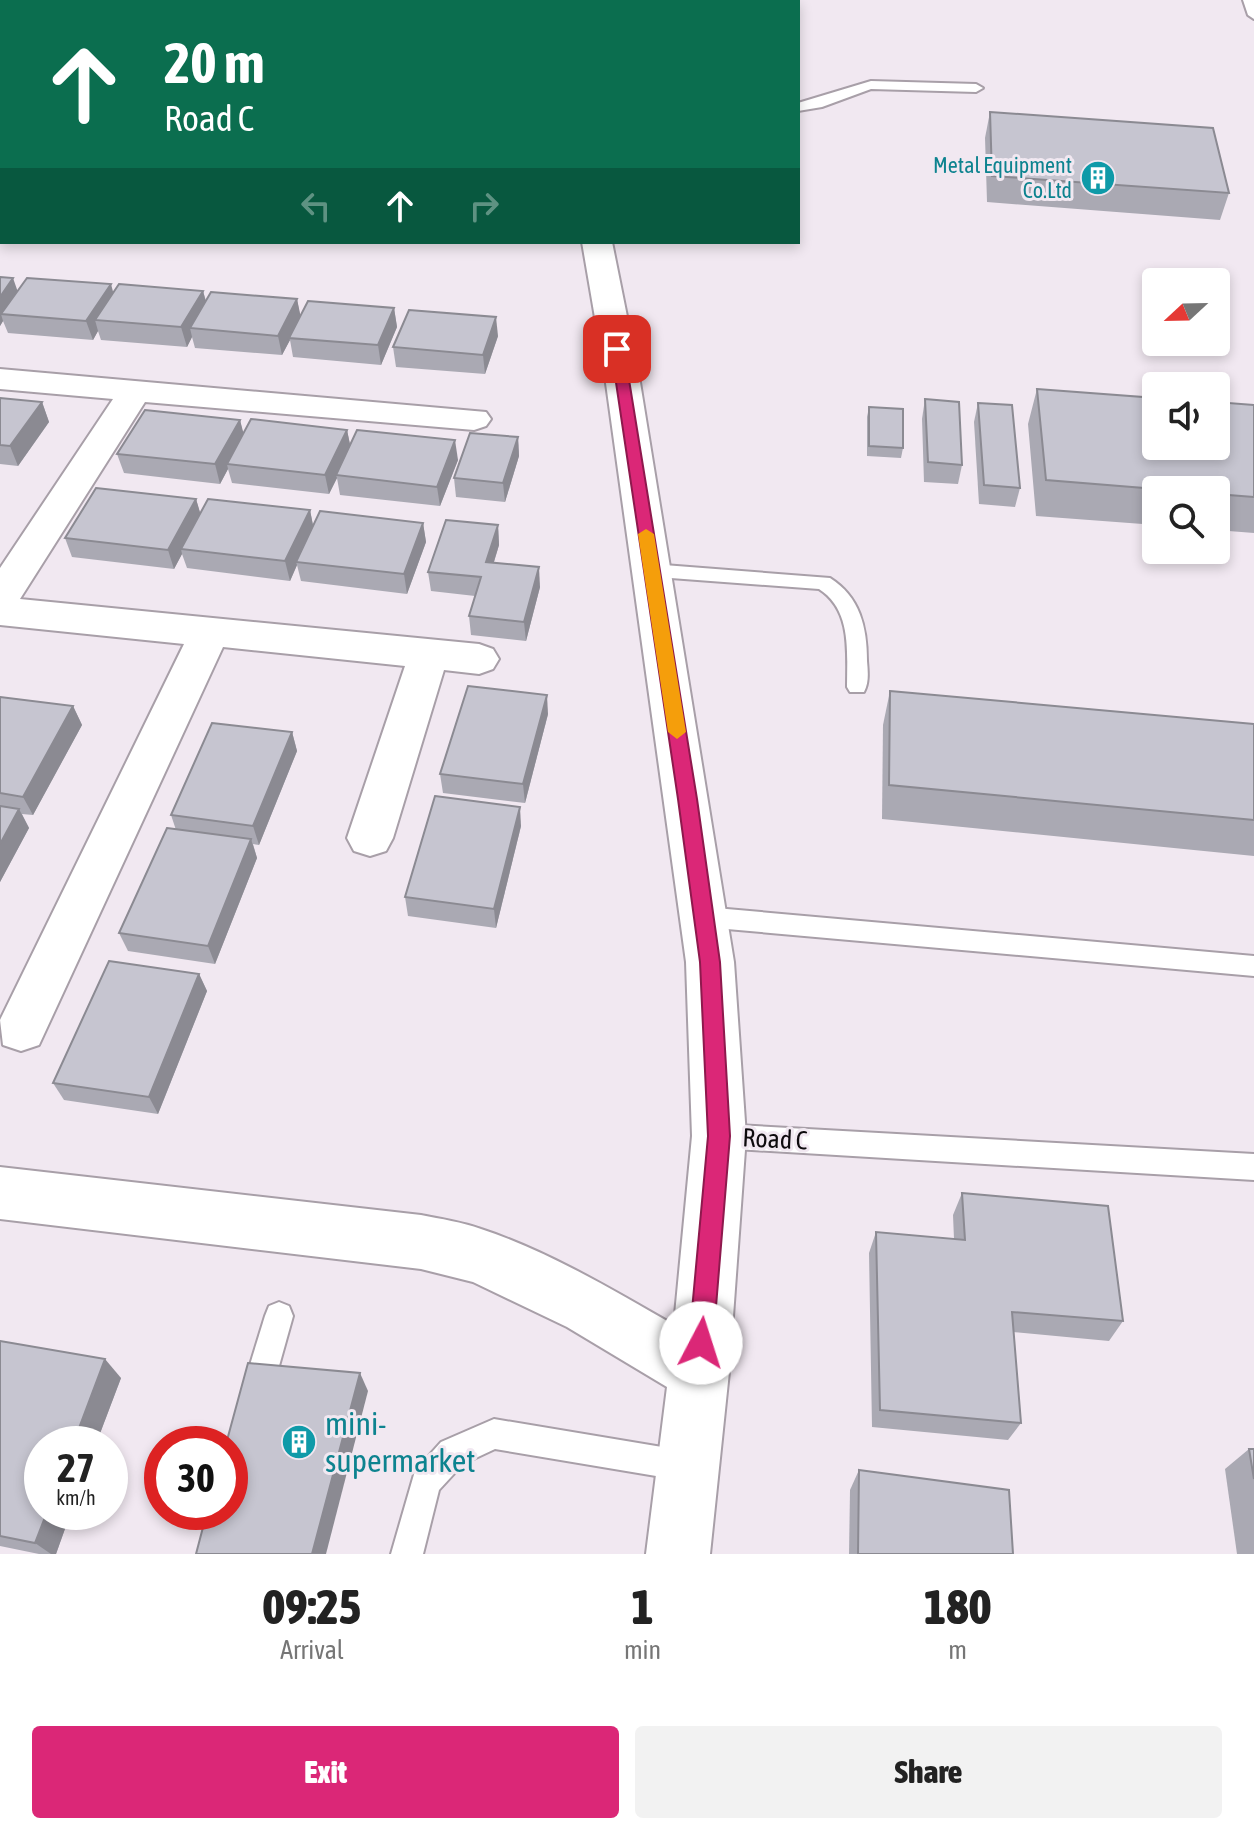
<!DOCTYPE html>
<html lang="en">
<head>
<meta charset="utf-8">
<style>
	body { margin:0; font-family:"Asap Condensed",sans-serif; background:#f2f2f2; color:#222; height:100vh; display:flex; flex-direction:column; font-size:30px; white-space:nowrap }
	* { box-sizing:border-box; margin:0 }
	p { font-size:26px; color:#767676 }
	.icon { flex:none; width:44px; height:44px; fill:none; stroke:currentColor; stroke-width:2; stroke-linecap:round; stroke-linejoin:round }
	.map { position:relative; height:1554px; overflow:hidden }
	.panel { display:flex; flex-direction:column; background:#fff; flex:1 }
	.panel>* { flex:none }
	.top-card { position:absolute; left:0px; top:0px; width:800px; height:244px; box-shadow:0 4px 12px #0003; background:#0b6e4f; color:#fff; overflow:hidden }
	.needle { width:52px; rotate:248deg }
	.tools { position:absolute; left:1142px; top:268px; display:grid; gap:16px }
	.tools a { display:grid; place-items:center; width:88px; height:88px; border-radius:8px; background:#fff; box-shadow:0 4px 12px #0003; font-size:40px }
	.speed { position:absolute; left:24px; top:1426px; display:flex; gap:16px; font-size:40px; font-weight:700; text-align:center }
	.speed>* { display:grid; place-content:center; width:104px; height:104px; border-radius:50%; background:#fff; box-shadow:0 4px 12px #0003; line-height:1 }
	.speed small { font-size:20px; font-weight:400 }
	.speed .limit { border:12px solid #d22; background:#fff; color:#111 }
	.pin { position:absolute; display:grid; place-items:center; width:68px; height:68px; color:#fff; margin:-34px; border-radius:16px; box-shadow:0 4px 12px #0006 }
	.me { position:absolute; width:88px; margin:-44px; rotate:5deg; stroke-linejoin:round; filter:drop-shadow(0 0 6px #0008) }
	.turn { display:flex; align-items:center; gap:28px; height:168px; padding:0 32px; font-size:36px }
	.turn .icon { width:104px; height:104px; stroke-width:2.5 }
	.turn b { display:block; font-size:56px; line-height:68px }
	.lanes { display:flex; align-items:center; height:76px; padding:0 32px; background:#0003; justify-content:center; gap:40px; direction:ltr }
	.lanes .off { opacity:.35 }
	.eta { display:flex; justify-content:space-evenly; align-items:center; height:136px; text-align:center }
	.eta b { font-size:48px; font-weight:800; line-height:56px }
	.cta { display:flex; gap:16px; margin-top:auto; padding:16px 32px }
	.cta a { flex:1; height:92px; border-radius:8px; background:#db2777; color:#fff; font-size:32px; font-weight:800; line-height:92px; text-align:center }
	.cta a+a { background:#f2f2f2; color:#222 }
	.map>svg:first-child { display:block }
</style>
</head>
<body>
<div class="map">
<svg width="1254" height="1554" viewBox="0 0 1254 1554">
	<rect width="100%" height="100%" fill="#f1e8f1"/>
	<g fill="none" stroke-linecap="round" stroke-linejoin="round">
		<g stroke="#a89fa8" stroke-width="4">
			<g id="service">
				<path d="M172,0H185L171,2Z"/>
				<path d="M1243,0H1254V19L1248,15Z"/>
				<path d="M871,81L976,84L983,88L976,92L871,89L822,107L798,111V103Z"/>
				<rect x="0" y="145" width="2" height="8"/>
				<path d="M651,564L830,578C860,597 867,627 867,661C868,672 869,683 864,692H850L847,687C847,652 852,610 819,589L644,576L641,571L644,566Z"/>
				<path d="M704,907L1254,956V976L704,927L696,924L692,917L696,910Z"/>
				<path d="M719,1124L1254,1154V1180L719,1148L710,1145L706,1136L710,1127Z"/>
				<path d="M279,1302L289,1306L293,1316L272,1391L268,1402L257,1406L246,1402L242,1391L265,1316L269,1306Z"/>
				<path d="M494,1419L686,1451L697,1455L701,1466L697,1477L686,1481L495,1449L463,1464L439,1490L423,1554H391L415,1471L441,1442Z"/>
			</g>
		</g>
		<g stroke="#a89fa8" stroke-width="4">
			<g id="minor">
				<path d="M468,0H493L494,2H469Z"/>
				<path d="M582,242H612L639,376L734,962L746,1136L729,1372L710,1554H646L667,1387L567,1327L473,1282L421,1269L0,1219V1167L421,1215C441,1219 462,1222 481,1229C546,1250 615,1291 674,1325L692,1136L686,962L605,376Z"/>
				<path d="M0,369L486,412L491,419L486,426L474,430L145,402L20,599L479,644L493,649L499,659L493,669L479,674L444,670L393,838L386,851L370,856L354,851L347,838L405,666L223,647L39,1045L21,1051L3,1045L0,1020L184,644L0,625V568L113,399L0,389Z"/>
			</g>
		</g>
		<use href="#service" fill="#fff" fill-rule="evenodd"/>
		<use href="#minor" fill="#fff" fill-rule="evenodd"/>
	</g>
	<g fill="#aaa9b3">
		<path d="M990,112L1229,193L1220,220L987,202L985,138Z"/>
		<path d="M0,277L18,291L113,293L203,291L206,301L297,299L300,316L394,308L397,327L381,365L293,357L290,340L282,355L195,348L192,337L187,347L101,340L98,331L93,340L8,333L3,321L0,326Z"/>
		<path d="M498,336L485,374L396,367L393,347Z"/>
		<path d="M1037,389L1254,405V533L1216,530V490H1156V525L1036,516L1028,424Z"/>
		<path d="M0,398L42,402L49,422L18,466L0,464Z"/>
		<path d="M925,399L962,465L958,484L924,482L922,419Z"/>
		<path d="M978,403L1020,488L1015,507L979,504L974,422Z"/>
		<path d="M869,407L903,448L901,458L867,456V417Z"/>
		<path d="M240,420L243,434L347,430L350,445L458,460L440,506L340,495L337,478L329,494L232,483L228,469L220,484L124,473L117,454Z"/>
		<path d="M518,437L519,456L505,502L456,497L454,478Z"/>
		<path d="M196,499L200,513L310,510L313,526L423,523L426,542L407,594L301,581L297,565L290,581L187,568L182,554L174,569L72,557L65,538Z"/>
		<path d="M498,525L499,545L494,562L540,587L526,641L471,635L469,616L475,596L431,591L428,572Z"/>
		<path d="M890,691L1254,724V856L882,819L883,725Z"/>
		<path d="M0,697L73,706L82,725L33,815L22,814L29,828L0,882Z"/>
		<path d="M548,714L525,803L443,793L440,774Z"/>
		<path d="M292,732L297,751L259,845L253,844L257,858L215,964L128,951L119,933L176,830L171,815Z"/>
		<path d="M521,826L496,928L408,916L405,897Z"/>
		<path d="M199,974L207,991L158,1114L64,1100L53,1083Z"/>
		<path d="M962,1193L1123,1321L1109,1341L1013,1332L1021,1423L1008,1440L872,1427L869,1253L876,1232L954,1239L953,1215Z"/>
		<path d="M0,1341L121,1378L96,1444H42L71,1512L56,1554H39L0,1546Z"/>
		<path d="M1249,1449H1254V1554H1237L1225,1469Z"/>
		<path d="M859,1470L1013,1554H849L850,1490Z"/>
	</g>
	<g fill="#8b8a92">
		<path d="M13,278L20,298L1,314L3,321L0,326V297Z"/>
		<path d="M111,284L116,303L95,320L98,331L93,340L86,321Z"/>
		<path d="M203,291L208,310L190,328L192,337L187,347L181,327Z"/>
		<path d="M297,299L301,318L289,338L290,340L282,355L278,336Z"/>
		<path d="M394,308L397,327L381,365L378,345Z"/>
		<path d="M496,317L498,336L485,374L483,355Z"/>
		<path d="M42,402L49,422L18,466L10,446Z"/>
		<path d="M240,420L245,439L227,464L228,469L220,484L215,464Z"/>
		<path d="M347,430L351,449L336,475L337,478L329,494L325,475Z"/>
		<path d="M518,437L519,456L505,502L503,483Z"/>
		<path d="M455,440L458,460L440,506L437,487Z"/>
		<path d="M196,499L202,519L181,549L182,554L174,569L168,550Z"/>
		<path d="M310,510L314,530L296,562L297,565L290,581L285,561Z"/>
		<path d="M423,523L426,542L407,594L404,574Z"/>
		<path d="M498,525L499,545L488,581L486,562Z"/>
		<path d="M539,567L540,587L526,641L524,622Z"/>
		<path d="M547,695L548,714L525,803L523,784Z"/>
		<path d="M73,706L82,725L33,815L23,797Z"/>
		<path d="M292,732L297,751L259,845L253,826Z"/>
		<path d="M520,807L521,826L496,928L494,909Z"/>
		<path d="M19,809L29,828L0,882V844Z"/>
		<path d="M251,839L257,858L215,964L208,946Z"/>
		<path d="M199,974L207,991L158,1114L149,1097Z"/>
		<path d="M105,1359L121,1378L96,1444H73Z"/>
		<path d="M360,1373L368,1391L326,1554H312Z"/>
		<path d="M47,1512H71L56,1554H51L35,1543Z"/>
	</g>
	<g fill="#c6c5d0" stroke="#8b8a92" stroke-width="2">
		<path d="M990,112L1213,128L1229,193L992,176Z"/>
		<path d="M0,277L13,278L0,297Z"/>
		<path d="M27,278L111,284L86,321L1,314Z"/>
		<path d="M119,284L203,291L181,327L95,320Z"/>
		<path d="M211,292L297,299L278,336L190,328Z"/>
		<path d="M308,301L394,308L378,345L289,338Z"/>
		<path d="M409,310L496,317L483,355L393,347Z"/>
		<path d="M1037,389L1156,398V446H1216V402L1254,405V497L1216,494V490H1169L1046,480Z"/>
		<path d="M0,398L42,402L10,446L0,445Z"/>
		<path d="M925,399L959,402L962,465L928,462Z"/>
		<path d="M978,403L1012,405L1020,488L984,485Z"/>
		<path d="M869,407L903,409V448L869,446Z"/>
		<path d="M145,410L240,420L215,464L117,454Z"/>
		<path d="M251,419L347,430L325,475L227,464Z"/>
		<path d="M357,430L455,440L437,487L336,475Z"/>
		<path d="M470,433L518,437L503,483L454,478Z"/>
		<path d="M96,488L196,499L168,550L65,538Z"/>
		<path d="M208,499L310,510L285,561L181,549Z"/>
		<path d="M320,511L423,523L404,574L296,562Z"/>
		<path d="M446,520L498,525L486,562L539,567L524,622L469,616L481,577L428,572Z"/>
		<path d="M468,686L547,695L523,784L440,774Z"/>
		<path d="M890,691L1254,724V820L889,785Z"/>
		<path d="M0,697L73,706L23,797L0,793Z"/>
		<path d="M212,723L292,732L253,826L171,815Z"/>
		<path d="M435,796L520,807L494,909L405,897Z"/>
		<path d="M0,806L19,809L0,844Z"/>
		<path d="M167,828L251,839L208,946L119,933Z"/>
		<path d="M109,961L199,974L149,1097L53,1083Z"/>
		<path d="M962,1193L1108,1206L1123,1321L1012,1312L1021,1423L880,1410L876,1232L965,1240Z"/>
		<path d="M0,1341L105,1359L73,1444H42V1512H47L35,1543L0,1536Z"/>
		<path d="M248,1363L360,1373L312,1554H196L207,1512H230V1444H226Z"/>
		<path d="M1249,1449H1254V1479Z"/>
		<path d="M859,1470L1009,1490L1013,1554H858Z"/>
	</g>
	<path fill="#db2777" stroke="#8e194d" stroke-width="2" d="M617,345L624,349L697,799L720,962L730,1136L713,1343L710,1351L701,1355L693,1351L689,1343L708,1136L700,962L678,799L611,349Z"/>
	<path fill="#f59e0b" d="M646,529L654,534L686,732L677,739L668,732L638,534Z"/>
	<defs>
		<g id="building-disc" transform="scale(1.8)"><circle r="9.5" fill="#0f9aa8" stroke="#f1e8f1"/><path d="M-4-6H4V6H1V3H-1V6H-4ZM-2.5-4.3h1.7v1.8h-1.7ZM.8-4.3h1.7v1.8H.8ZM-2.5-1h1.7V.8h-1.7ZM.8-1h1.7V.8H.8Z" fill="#fff"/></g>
	</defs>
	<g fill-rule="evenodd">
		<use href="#building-disc" x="1098" y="178"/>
		<use href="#building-disc" x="299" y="1442"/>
	</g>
	<g text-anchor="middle" stroke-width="6" stroke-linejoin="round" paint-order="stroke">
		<g font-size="22" fill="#0d838f" stroke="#f1e8f1" text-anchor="end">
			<text x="1072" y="173">Metal Equipment<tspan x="1072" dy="25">Co.Ltd</tspan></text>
		</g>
		<g font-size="26" fill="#0e0b0e" stroke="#f1e8f1">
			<text transform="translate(775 1139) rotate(3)" y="9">Road C</text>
		</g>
		<g font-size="32" fill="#0d838f" stroke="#f1e8f1" text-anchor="start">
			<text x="325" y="1435">mini-<tspan x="325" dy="37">supermarket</tspan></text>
		</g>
	</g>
</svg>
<div class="tools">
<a><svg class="needle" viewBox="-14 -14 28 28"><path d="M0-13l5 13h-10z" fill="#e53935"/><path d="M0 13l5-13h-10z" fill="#767676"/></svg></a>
<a><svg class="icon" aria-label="sound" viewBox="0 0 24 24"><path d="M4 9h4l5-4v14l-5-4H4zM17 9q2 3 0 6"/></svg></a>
<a><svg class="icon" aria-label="search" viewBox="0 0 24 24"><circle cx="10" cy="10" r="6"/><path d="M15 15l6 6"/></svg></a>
</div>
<div class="speed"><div>27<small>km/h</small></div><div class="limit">30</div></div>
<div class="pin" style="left:617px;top:349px;background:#d93025"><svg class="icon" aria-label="arrive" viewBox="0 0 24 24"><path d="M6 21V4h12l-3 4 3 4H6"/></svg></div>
<svg class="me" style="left:701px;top:1343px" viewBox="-20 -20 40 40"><circle r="19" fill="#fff"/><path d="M0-13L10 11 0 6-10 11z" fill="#db2777"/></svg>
<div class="top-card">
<div class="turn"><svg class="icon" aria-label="ahead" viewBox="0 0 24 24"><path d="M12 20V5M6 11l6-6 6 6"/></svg><div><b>20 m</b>Road C</div></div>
<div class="lanes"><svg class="icon off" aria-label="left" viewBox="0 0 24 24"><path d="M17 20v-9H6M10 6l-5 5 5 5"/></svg><svg class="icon" aria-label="ahead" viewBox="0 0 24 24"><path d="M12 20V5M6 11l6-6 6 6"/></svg><svg class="icon off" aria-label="right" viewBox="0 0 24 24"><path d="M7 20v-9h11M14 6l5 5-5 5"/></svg></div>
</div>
</div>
<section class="panel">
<div class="eta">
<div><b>09:25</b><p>Arrival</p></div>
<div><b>1</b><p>min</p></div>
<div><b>180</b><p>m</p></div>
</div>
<div class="cta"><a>Exit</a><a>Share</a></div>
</section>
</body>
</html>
